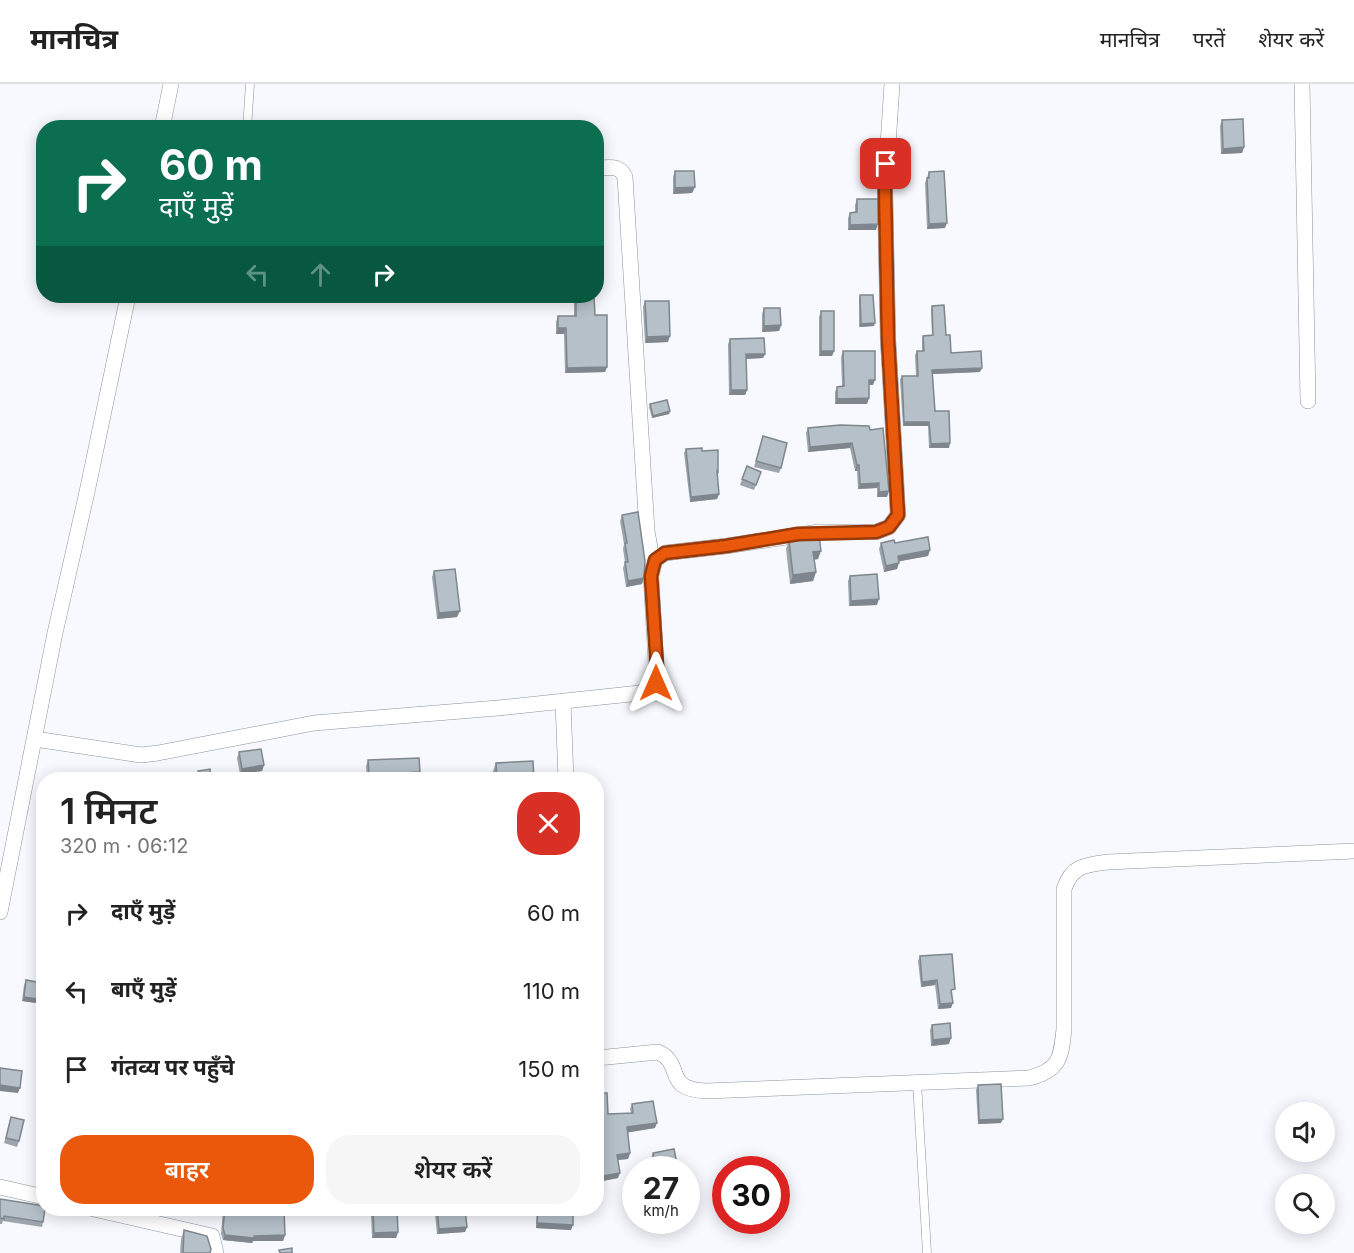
<!DOCTYPE html>
<html lang="hi">
<head>
<meta charset="utf-8">
<style>
	body { margin:0; font-family:Inter,"Noto Sans Devanagari",sans-serif; background:#f6f6f6; color:#222; height:100vh; display:flex; flex-direction:column; font-size:22px; white-space:nowrap }
	* { box-sizing:border-box; margin:0 }
	p { font-size:20px; color:#767676 }
	.icon { flex:none; width:33px; height:33px; fill:none; stroke:currentColor; stroke-width:2; stroke-linecap:round; stroke-linejoin:round }
	.map { position:relative; flex:1; overflow:hidden }
	.drawer { position:absolute; left:36px; top:688px; width:568px; height:444px; display:flex; flex-direction:column; background:#fff; border-radius:24px; box-shadow:0 3px 15px #0003 }
	.drawer>* { flex:none }
	.banner { position:absolute; left:36px; top:36px; width:568px; height:183px; border-radius:24px; box-shadow:0 3px 15px #0003; background:#0b6e4f; color:#fff; overflow:hidden }
	.tools { position:absolute; left:1275px; top:1018px; display:grid; gap:12px }
	.tools a { display:grid; place-items:center; width:60px; height:60px; border-radius:50%; background:#fff; box-shadow:0 3px 15px #0003; font-size:30px }
	.speed { position:absolute; left:622px; top:1072px; display:flex; gap:12px; font-size:30px; font-weight:700; text-align:center }
	.speed>* { display:grid; place-content:center; width:78px; height:78px; border-radius:50%; background:#fff; box-shadow:0 3px 15px #0003; line-height:1 }
	.speed small { font-size:15px; font-weight:400 }
	.speed .limit { border:9px solid #d22; background:#fff; color:#111 }
	.pin { position:absolute; display:grid; place-items:center; width:51px; height:51px; color:#fff; margin:-26px; border-radius:12px; box-shadow:0 3px 9px #0006 }
	.me { position:absolute; width:66px; margin:-33px; rotate:0deg; stroke-linejoin:round; filter:drop-shadow(0 0 4px #0008) }
	.turn { display:flex; align-items:center; gap:21px; height:126px; padding:0 24px; font-size:27px }
	.turn .icon { width:78px; height:78px; stroke-width:2.5 }
	.turn b { display:block; font-size:42px; line-height:51px }
	.lanes { display:flex; align-items:center; height:57px; padding:0 24px; background:#0003; justify-content:center; gap:30px; direction:ltr }
	.lanes .off { opacity:.35 }
	.round { display:grid; place-items:center; flex:none; width:63px; height:63px; border-radius:24px; background:#f6f6f6 }
	.summary { display:flex; align-items:center; justify-content:space-between; height:102px; padding:0 24px }
	h1 { font-size:36px; font-weight:600; line-height:45px }
	.button { display:flex; gap:12px; margin-top:auto; padding:12px 24px }
	.button a { flex:1; height:69px; border-radius:24px; background:#ea580c; color:#fff; font-size:24px; font-weight:600; line-height:69px; text-align:center }
	.button a+a { background:#f6f6f6; color:#222 }
	ul { padding:0; list-style:none }
	li { display:flex; align-items:center; gap:18px; height:78px; padding:0 24px }
	li div { flex:1 }
	li b { display:block; font-size:22px }
	li em { font-style:normal }
	header { display:flex; align-items:center; gap:36px; box-sizing:border-box; height:84px; padding:0 30px; background:#fff; border-bottom:2px solid #e0e0e0 }
	header strong { font-size:28px }
	nav { display:flex; gap:33px; margin-inline-start:auto; font-size:21px }
	.map>svg:first-child { display:block }
</style>
</head>
<body>
<header>
<strong>मानचित्र</strong>
<nav><a>मानचित्र</a><a>परतें</a><a>शेयर करें</a></nav>
</header>
<div class="map">
<svg width="1354" height="1169" viewBox="0 0 1354 1169">
	<rect width="100%" height="100%" fill="#f7f9fe"/>
	<g fill="none" stroke-linecap="round" stroke-linejoin="round">
		<g stroke="#8c929d" stroke-width="9">
			<g id="service">
				<path d="M247,44L250,0"/>
				<path d="M917,998L927,1169"/>
			</g>
		</g>
		<g stroke="#8c929d" stroke-width="16">
			<g id="minor">
				<path d="M1302,0L1308,317"/>
				<path d="M162,44L171,0"/>
				<path d="M597,84C609,84 619,80 625,93L647,447L653,481"/>
				<path d="M563,618L566,696"/>
				<path d="M35,655L141,671L158,669L314,639L498,624L640,609L653,603L657,595L651,492L655,476L665,469L726,462L819,448H876L889,443L898,431L888,255L885,107L892,0"/>
				<path d="M0,828L55,549L87,408L128,212"/>
				<path d="M597,974L658,968C685,980 662,1005 706,1007L1029,994C1060,986 1061,974 1064,945V805C1072,781 1086,781 1108,778L1354,767"/>
				<path d="M0,1103L44,1113"/>
				<path d="M94,1125L212,1152L216,1169"/>
			</g>
		</g>
		<use href="#service" stroke="#fff" stroke-width="8"/>
		<use href="#minor" stroke="#fff" stroke-width="15"/>
	</g>
	<g fill="#9ca5ad">
		<path d="M1222,36L1244,63L1242,69L1221,70L1220,42Z"/>
		<path d="M675,87L695,103L692,109L673,110V93Z"/>
		<path d="M929,88L945,144L927,145L925,99Z"/>
		<path d="M857,115L876,146H848V134L850,129H855V121Z"/>
		<path d="M860,211L874,242L859,243V214Z"/>
		<path d="M576,212L595,231L607,283L605,288L565,289L564,250H556V238L558,232H574V217Z"/>
		<path d="M645,217L668,258L645,259L643,223Z"/>
		<path d="M932,222L946,251L951,269L980,288L933,290L935,327L949,364H929L928,342H903L900,296L902,292H916L915,271L917,267H922V256L923,252H932L931,226Z"/>
		<path d="M764,224L781,241L779,247L762,248V230Z"/>
		<path d="M821,227L834,267L832,272H819V233Z"/>
		<path d="M730,255L765,270L763,274L746,275L747,306L745,311H729L728,260Z"/>
		<path d="M843,267L873,301H869V314L867,320H835V308L837,303L842,302L841,273Z"/>
		<path d="M650,320L670,327L669,330L652,334L649,323Z"/>
		<path d="M808,344L870,346L887,413H877V404L858,405L857,387H855L850,364L808,368L806,349Z"/>
		<path d="M763,352L781,384L779,389L754,383Z"/>
		<path d="M686,365L702,367L718,388L717,391L719,410L717,415L690,418L684,369Z"/>
		<path d="M747,382L761,388L754,406L740,401Z"/>
		<path d="M622,431L642,500L626,503L623,484L625,478L623,465L624,460L620,437Z"/>
		<path d="M789,456L818,475L814,476L816,488L813,497L790,500L786,465Z"/>
		<path d="M881,459H895L930,466L928,472L899,477L897,485L884,488L879,465Z"/>
		<path d="M434,487L457,533L437,535L432,493Z"/>
		<path d="M850,492L877,521L849,522L848,497Z"/>
		<path d="M239,668L264,681L262,687L240,690L237,674Z"/>
		<path d="M368,676L418,694L367,696L366,682Z"/>
		<path d="M496,679L534,696H493V687Z"/>
		<path d="M920,872L953,910H952L951,924L938,925L935,901L921,903L918,877Z"/>
		<path d="M44,875V920L22,917L24,901L26,896L41,898Z"/>
		<path d="M39,933L44,934V980L36,978L40,952L36,951L37,938Z"/>
		<path d="M932,941L949,960L931,962L930,946Z"/>
		<path d="M978,1001L1001,1039L978,1040L976,1006Z"/>
		<path d="M597,1009L608,1030L631,1029L630,1025L632,1020L655,1044L628,1048L630,1069L628,1075L618,1076V1094L597,1098Z"/>
		<path d="M11,1033L19,1057L17,1063L4,1059Z"/>
		<path d="M653,1069L677,1086H653L651,1074Z"/>
		<path d="M0,1115L43,1138L42,1143L3,1137L2,1140H0Z"/>
		<path d="M171,1125H184V1127Z"/>
		<path d="M223,1125H288L287,1126H284L285,1151L283,1157H253L252,1159L223,1156L221,1150Z"/>
		<path d="M437,1125H465L467,1143L465,1148L437,1150L435,1130Z"/>
		<path d="M537,1125H573L571,1146L536,1144Z"/>
		<path d="M373,1126L398,1148L396,1154H372L371,1131Z"/>
		<path d="M184,1146L210,1169H180L181,1155Z"/>
	</g>
	<g fill="#7f868d">
		<path d="M1244,63L1242,69L1221,70L1223,65Z"/>
		<path d="M695,103L692,109L673,110L675,104Z"/>
		<path d="M947,139L945,144L927,145L929,140Z"/>
		<path d="M878,140L876,146H848L850,141Z"/>
		<path d="M875,239L874,242L859,243L861,240Z"/>
		<path d="M781,241L779,247L762,248L764,242Z"/>
		<path d="M558,244H566L564,250H556Z"/>
		<path d="M670,252L668,258L645,259L647,253Z"/>
		<path d="M821,267H834L832,272H819Z"/>
		<path d="M746,270H765L763,274L744,275Z"/>
		<path d="M607,283L605,288L565,289L567,284Z"/>
		<path d="M982,284L980,288L931,290L932,286Z"/>
		<path d="M869,296H875L873,301H867Z"/>
		<path d="M731,306H747L745,311H729Z"/>
		<path d="M869,314L867,320H835L837,315Z"/>
		<path d="M670,327L669,330L652,334L653,332Z"/>
		<path d="M904,338H929L928,342H903Z"/>
		<path d="M852,359L850,364L808,368L810,363Z"/>
		<path d="M950,359L949,364H929L931,360Z"/>
		<path d="M857,381H859L857,387H855Z"/>
		<path d="M879,399L877,404L858,405L860,400Z"/>
		<path d="M889,407L887,413H877L879,408Z"/>
		<path d="M719,410L717,415L690,418L691,413Z"/>
		<path d="M930,466L928,472L896,478L898,472Z"/>
		<path d="M821,467L818,475L810,476L813,468Z"/>
		<path d="M899,479L897,485L884,488L886,482Z"/>
		<path d="M816,488L813,497L790,500L793,491Z"/>
		<path d="M644,494L642,500L626,503L628,497Z"/>
		<path d="M879,515L877,521L849,522L851,517Z"/>
		<path d="M460,527L457,533L437,535L439,529Z"/>
		<path d="M264,681L262,687L240,690L242,685Z"/>
		<path d="M420,688L418,694L367,696L369,691Z"/>
		<path d="M937,896L935,901L921,903L922,898Z"/>
		<path d="M24,913L44,916V920L22,917Z"/>
		<path d="M953,919L951,924L938,925L940,920Z"/>
		<path d="M38,947H41L40,952L36,951Z"/>
		<path d="M951,954L949,960L931,962L933,956Z"/>
		<path d="M38,974H44V980L36,978Z"/>
		<path d="M0,1001L20,1004L18,1009L0,1007Z"/>
		<path d="M1003,1035L1001,1039L978,1040L979,1036Z"/>
		<path d="M657,1039L655,1044L625,1049L627,1043Z"/>
		<path d="M630,1069L628,1075L615,1076L617,1071Z"/>
		<path d="M620,1089L618,1094L597,1098V1093Z"/>
		<path d="M537,1139L573,1141L571,1146L536,1144Z"/>
		<path d="M467,1143L465,1148L437,1150L439,1145Z"/>
		<path d="M398,1148L396,1154H372L374,1149Z"/>
		<path d="M225,1151L254,1152L285,1151L283,1157H253L252,1159L223,1156Z"/>
	</g>
	<g fill="#b5c0c9" stroke="#7f868d" stroke-width="1.5">
		<path d="M1243,35L1244,63L1223,65L1222,36Z"/>
		<path d="M675,87H694L695,103L675,104Z"/>
		<path d="M944,87L947,139L929,140L927,94H929V88Z"/>
		<path d="M857,115H878V140L850,141V129L857,128Z"/>
		<path d="M860,211H873L875,239L861,240Z"/>
		<path d="M576,212H594L595,231H607V283L567,284L566,244H558V232H576Z"/>
		<path d="M645,217H669L670,252L647,253Z"/>
		<path d="M944,221L946,251H950L951,269L981,267L982,284L932,286L935,327H949L950,359L931,360L929,338H904L902,292H918L917,267H924L923,252L933,251L932,222Z"/>
		<path d="M764,224H780L781,241L764,242Z"/>
		<rect x="821" y="227" width="13" height="40"/>
		<path d="M764,254L765,270H746L747,306H731L730,255Z"/>
		<path d="M843,267H875V296H869V314L837,315V303L844,302Z"/>
		<path d="M667,316L670,327L653,332L650,320Z"/>
		<path d="M840,341L869,342L870,346L883,344L889,407L879,408V399L860,400L859,381H857L852,359L810,363L808,344Z"/>
		<path d="M763,352L787,359L781,384L756,377Z"/>
		<path d="M702,364V367L718,366V388L717,387L719,410L691,413L686,365Z"/>
		<path d="M747,382L761,388L756,401L742,395Z"/>
		<path d="M638,428L645,477L644,494L628,497L625,478H628L625,459H627L622,431Z"/>
		<path d="M819,450L821,467L813,468L816,488L793,491L789,456Z"/>
		<path d="M928,453L930,466L898,472L899,479L886,482L881,459L894,456L895,459Z"/>
		<path d="M455,485L460,527L439,529L434,487Z"/>
		<path d="M877,490L879,515L851,517L850,492Z"/>
		<path d="M261,665L264,681L242,685L239,668Z"/>
		<path d="M419,674L420,688L369,691L368,676Z"/>
		<path d="M533,677L534,696H497L496,679Z"/>
		<path d="M210,685L211,696H199L198,687Z"/>
		<path d="M952,870L955,905L951,906L953,919L940,920L937,896L922,898L920,872Z"/>
		<path d="M44,881V916L24,913L26,896L42,899Z"/>
		<path d="M39,933L44,934V974H38L41,947H38Z"/>
		<path d="M950,939L951,954L933,956L932,941Z"/>
		<path d="M0,984L22,987L20,1004L0,1001Z"/>
		<path d="M1001,1000L1003,1035L979,1036L978,1001Z"/>
		<path d="M597,1009H607L608,1030L633,1029L632,1020L653,1017L657,1039L627,1043L630,1069L617,1071L620,1089L597,1093Z"/>
		<path d="M11,1033L24,1036L19,1057L6,1054Z"/>
		<path d="M674,1065L678,1085L656,1086L653,1069Z"/>
		<path d="M0,1115L44,1122V1125H45L43,1138L4,1132V1135L0,1134Z"/>
		<path d="M225,1125H284L285,1151L254,1152V1154L225,1151L223,1144Z"/>
		<path d="M397,1125L398,1148L374,1149L373,1126Z"/>
		<path d="M437,1125H465L467,1143L439,1145Z"/>
		<path d="M538,1125H573V1141L537,1139Z"/>
		<path d="M184,1146L207,1152L211,1165L210,1169H183Z"/>
		<path d="M292,1164V1169H280L279,1166Z"/>
	</g>
	<g fill="none" stroke-linecap="round" stroke-linejoin="round">
		<g stroke="#983908" stroke-width="15">
			<path id="route" d="M656,599L657,584L651,492L655,476L665,469L726,462L798,450L876,448L889,443L898,431L888,255L885,106L886,80"/>
		</g>
		<use href="#route" stroke="#ea580c" stroke-width="10"/>
	</g>
</svg>
<div class="tools">
<a><svg class="icon" aria-label="sound" viewBox="0 0 24 24"><path d="M4 9h4l5-4v14l-5-4H4zM17 9q2 3 0 6"/></svg></a>
<a><svg class="icon" aria-label="search" viewBox="0 0 24 24"><circle cx="10" cy="10" r="6"/><path d="M15 15l6 6"/></svg></a>
</div>
<div class="speed"><div>27<small>km/h</small></div><div class="limit">30</div></div>
<div class="pin" style="left:886px;top:80px;background:#d93025"><svg class="icon" aria-label="arrive" viewBox="0 0 24 24"><path d="M6 21V4h12l-3 4 3 4H6"/></svg></div>
<svg class="me" style="left:656px;top:599px" viewBox="-20 -20 40 40"><path d="M0-17L14 15 0 8-14 15z" fill="#ea580c" stroke="#fff" stroke-width="4"/></svg>
<div class="banner">
<div class="turn"><svg class="icon" aria-label="right" viewBox="0 0 24 24"><path d="M7 20v-9h11M14 6l5 5-5 5"/></svg><div><b>60 m</b>दाएँ मुड़ें</div></div>
<div class="lanes"><svg class="icon off" aria-label="left" viewBox="0 0 24 24"><path d="M17 20v-9H6M10 6l-5 5 5 5"/></svg><svg class="icon off" aria-label="ahead" viewBox="0 0 24 24"><path d="M12 20V5M6 11l6-6 6 6"/></svg><svg class="icon" aria-label="right" viewBox="0 0 24 24"><path d="M7 20v-9h11M14 6l5 5-5 5"/></svg></div>
</div>
<section class="drawer">
<div class="summary"><div><h1>1 मिनट</h1><p>320 m · 06:12</p></div><a class="round" style="background:#d93025;color:#fff"><svg class="icon" aria-label="close" viewBox="0 0 24 24"><path d="M6 6l12 12M18 6L6 18"/></svg></a></div>
<ul>
<li><svg class="icon" aria-label="right" viewBox="0 0 24 24"><path d="M7 20v-9h11M14 6l5 5-5 5"/></svg><div><b>दाएँ मुड़ें</b></div><em>60 m</em></li>
<li><svg class="icon" aria-label="left" viewBox="0 0 24 24"><path d="M17 20v-9H6M10 6l-5 5 5 5"/></svg><div><b>बाएँ मुड़ें</b></div><em>110 m</em></li>
<li><svg class="icon" aria-label="arrive" viewBox="0 0 24 24"><path d="M6 21V4h12l-3 4 3 4H6"/></svg><div><b>गंतव्य पर पहुँचे</b></div><em>150 m</em></li>
</ul>
<div class="button"><a>बाहर</a><a>शेयर करें</a></div>
</section>
</div>
</body>
</html>
